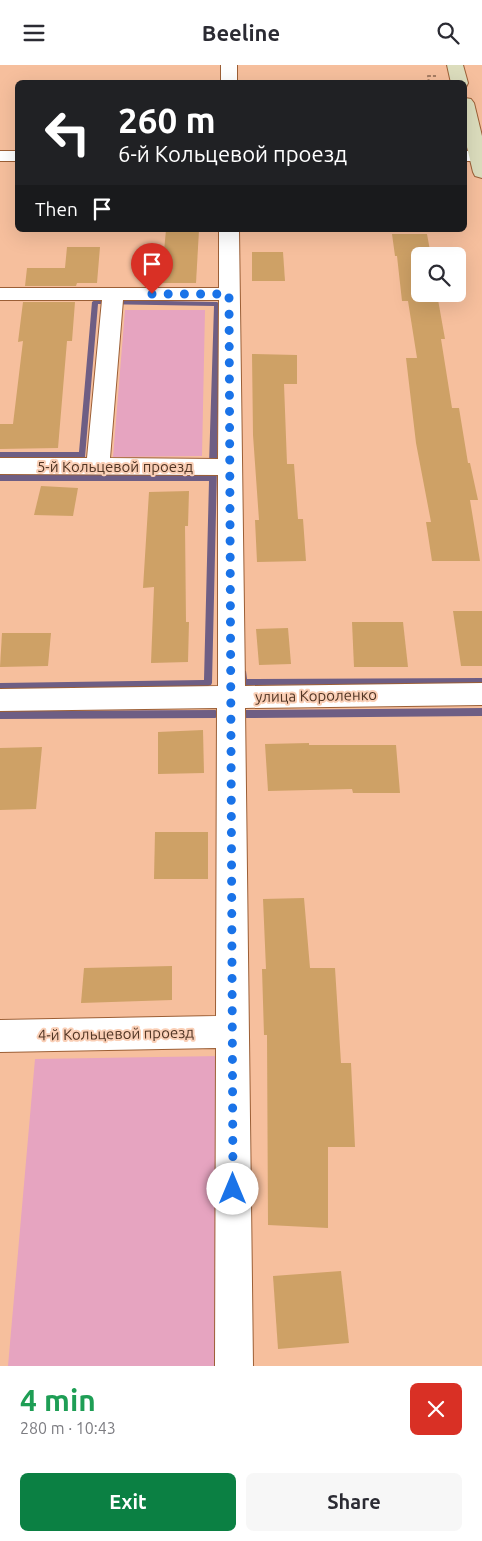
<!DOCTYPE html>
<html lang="en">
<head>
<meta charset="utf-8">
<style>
	body { margin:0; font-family:Ubuntu,sans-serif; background:#f7f7f7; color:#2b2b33; height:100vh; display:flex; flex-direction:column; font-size:19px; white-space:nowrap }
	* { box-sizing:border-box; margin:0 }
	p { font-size:16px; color:#7c7c81 }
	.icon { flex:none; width:28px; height:28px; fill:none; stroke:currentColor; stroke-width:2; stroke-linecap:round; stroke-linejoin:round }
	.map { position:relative; height:1301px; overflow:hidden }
	.drawer { display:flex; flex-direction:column; background:#fff; flex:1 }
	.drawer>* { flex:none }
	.top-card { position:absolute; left:15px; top:15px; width:452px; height:152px; border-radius:8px; box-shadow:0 5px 20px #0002; background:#202124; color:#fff; overflow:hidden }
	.controls { position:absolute; left:411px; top:182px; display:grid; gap:10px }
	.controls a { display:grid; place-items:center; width:55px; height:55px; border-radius:8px; background:#fff; box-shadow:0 5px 20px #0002; font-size:25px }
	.pin { position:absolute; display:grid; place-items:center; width:42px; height:42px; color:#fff; margin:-51px -21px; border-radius:50% 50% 50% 0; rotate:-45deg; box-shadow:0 0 5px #0007 }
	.pin .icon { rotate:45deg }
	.me { position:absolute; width:55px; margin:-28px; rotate:0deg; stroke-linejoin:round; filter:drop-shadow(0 0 4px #0008) }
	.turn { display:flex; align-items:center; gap:18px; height:105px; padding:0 20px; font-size:22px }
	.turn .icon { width:65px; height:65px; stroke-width:2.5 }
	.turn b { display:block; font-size:35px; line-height:42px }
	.then { display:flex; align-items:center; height:48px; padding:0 20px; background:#0003; gap:10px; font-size:19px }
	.round { display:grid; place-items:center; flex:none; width:52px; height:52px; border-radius:8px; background:#f7f7f7 }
	.summary { display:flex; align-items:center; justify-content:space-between; height:85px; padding:0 20px }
	h1 { font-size:30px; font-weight:700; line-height:38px; color:#1e9e55 }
	.button { display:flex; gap:10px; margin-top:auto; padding:10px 20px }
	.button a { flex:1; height:58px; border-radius:8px; background:#0b8043; color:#fff; font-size:20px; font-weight:700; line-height:58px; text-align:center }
	.button a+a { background:#f7f7f7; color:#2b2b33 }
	header { display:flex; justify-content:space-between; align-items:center; height:65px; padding:0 20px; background:#fff; font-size:22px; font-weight:700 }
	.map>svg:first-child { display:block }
</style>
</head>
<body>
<header><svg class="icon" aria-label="menu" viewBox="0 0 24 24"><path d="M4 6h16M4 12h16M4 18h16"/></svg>Beeline<svg class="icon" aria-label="search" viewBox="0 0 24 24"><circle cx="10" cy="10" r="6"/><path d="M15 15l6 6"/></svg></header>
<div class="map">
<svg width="482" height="1301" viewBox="0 0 482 1301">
	<rect width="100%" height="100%" fill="#f6bf9d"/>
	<g fill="#e6a4c0">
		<path d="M125,245H205L202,391L113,392Z"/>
		<path d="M220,991L221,1301H8L35,994Z"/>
	</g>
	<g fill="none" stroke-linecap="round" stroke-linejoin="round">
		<g fill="#6e5e84" fill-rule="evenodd">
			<path d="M113,235L217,237L220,239L217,399L213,401L217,404L212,618L211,620L208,621L0,624V618L204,615L209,416H0V410H209V404L213,401L209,399L214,241L98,239L85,392L0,393V387H79L92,237L95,235Z"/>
			<path d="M243,605L246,606L247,614L482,613V619L243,620L240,619C238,616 238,609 240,606Z"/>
			<path d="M482,643V651L243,653L240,652L239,649L240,646L243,645Z"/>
			<path d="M215,645L218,646L219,649L218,652L215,653L0,654V646Z"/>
		</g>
	</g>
	<g fill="#cea166">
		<path d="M166,165H199L196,218H161Z"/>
		<path d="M392,169H427L431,191H420V229H437L445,274H441L452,343H459L468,398H470L478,435H470L480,496H432L426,457H431L416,378L406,293H417L408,236H402L397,191H395Z"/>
		<path d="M67,182H100L97,218H77L76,221H25L27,203H65Z"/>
		<path d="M252,187H283L285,216H252Z"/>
		<path d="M23,237H75L72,276H67L58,383L0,384V359H13L23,276L18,277Z"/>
		<path d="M252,289L297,290V319H284L287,399H294L298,454H303L306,496L257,497L255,455H259L253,370Z"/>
		<path d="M41,421L78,423L73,451L34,450Z"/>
		<path d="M189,426L188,461H185L186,557H189L188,597L151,598L154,522L143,523L149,427Z"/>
		<path d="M453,546H482V601H461Z"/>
		<path d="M352,557H403L408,602H354Z"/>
		<path d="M288,563L291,599L259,600L256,564Z"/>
		<path d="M2,568H51L48,601L0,602Z"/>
		<path d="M203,665L204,708L158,709V667Z"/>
		<path d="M309,678V680H396L400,728H353L352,724L268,726L265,679Z"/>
		<path d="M42,682L36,744L0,745V683Z"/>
		<path d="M155,767H208V814H154Z"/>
		<path d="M304,833L310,903H335L341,998H351L355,1082H328V1163L268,1160L267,970H264L262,904H266L263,834Z"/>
		<path d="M172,901V935L81,938L84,903Z"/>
		<path d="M341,1206L349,1278L278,1284L273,1211Z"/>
	</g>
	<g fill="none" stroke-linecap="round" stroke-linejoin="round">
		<g stroke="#9c5f36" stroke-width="2">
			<g id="minor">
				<rect x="221" y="0" width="16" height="18"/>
				<rect x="0" y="86" width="18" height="10"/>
				<rect x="465" y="86" width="17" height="10"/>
				<path d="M219,165H239L245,621L482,618V640L245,643L253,1301H215L216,983L0,987V955L216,951L217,643L0,646V624L218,621V410L0,409V393H87L102,235H0V223H219ZM123,235H219L218,394L110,393Z"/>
			</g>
		</g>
		<g stroke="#9c5f36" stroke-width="2">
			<g id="secondary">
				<path d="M447,0H463L468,18L466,22L465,18H451Z"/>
				<path d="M465,33L471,34L474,38L482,71V113L475,111L473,107L465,74Z"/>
			</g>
		</g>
		<path stroke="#a77d63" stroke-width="2" stroke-dasharray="4 2" stroke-linecap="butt" d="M429,18L428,11H436"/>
		<use href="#minor" fill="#fff" fill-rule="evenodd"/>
		<use href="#secondary" fill="#dcddbd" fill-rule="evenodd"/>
	</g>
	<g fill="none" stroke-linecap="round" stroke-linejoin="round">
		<path stroke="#1a73e8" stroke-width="9" stroke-dasharray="0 16.2" d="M152,229H229L233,1124"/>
	</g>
	<g text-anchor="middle" stroke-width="4" stroke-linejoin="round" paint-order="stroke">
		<g font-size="15" fill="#513524" stroke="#facfb6">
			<text x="115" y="407">5-й Кольцевой проезд</text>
			<text transform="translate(316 631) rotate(-1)" y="5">улица Короленко</text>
			<text transform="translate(116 969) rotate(-1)" y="5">4-й Кольцевой проезд</text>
		</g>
	</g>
</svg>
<div class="controls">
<a><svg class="icon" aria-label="search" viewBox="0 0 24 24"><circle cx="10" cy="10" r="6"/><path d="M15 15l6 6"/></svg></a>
</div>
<div class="pin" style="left:152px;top:229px;background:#d93025"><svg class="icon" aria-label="arrive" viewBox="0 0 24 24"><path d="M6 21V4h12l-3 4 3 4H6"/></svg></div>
<svg class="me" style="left:233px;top:1124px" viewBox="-20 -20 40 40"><circle r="19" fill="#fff"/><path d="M0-13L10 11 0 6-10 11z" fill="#1a73e8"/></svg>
<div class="top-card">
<div class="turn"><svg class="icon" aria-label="left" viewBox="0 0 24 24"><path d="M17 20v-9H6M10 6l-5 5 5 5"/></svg><div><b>260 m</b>6-й Кольцевой проезд</div></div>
<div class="then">Then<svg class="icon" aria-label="arrive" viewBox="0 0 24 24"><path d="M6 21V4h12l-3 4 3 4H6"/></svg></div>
</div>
</div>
<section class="drawer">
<div class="summary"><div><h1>4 min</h1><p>280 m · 10:43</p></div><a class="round" style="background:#d93025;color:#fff"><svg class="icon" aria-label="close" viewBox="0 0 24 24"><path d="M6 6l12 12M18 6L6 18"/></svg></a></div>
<div class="button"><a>Exit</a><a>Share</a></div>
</section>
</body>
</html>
